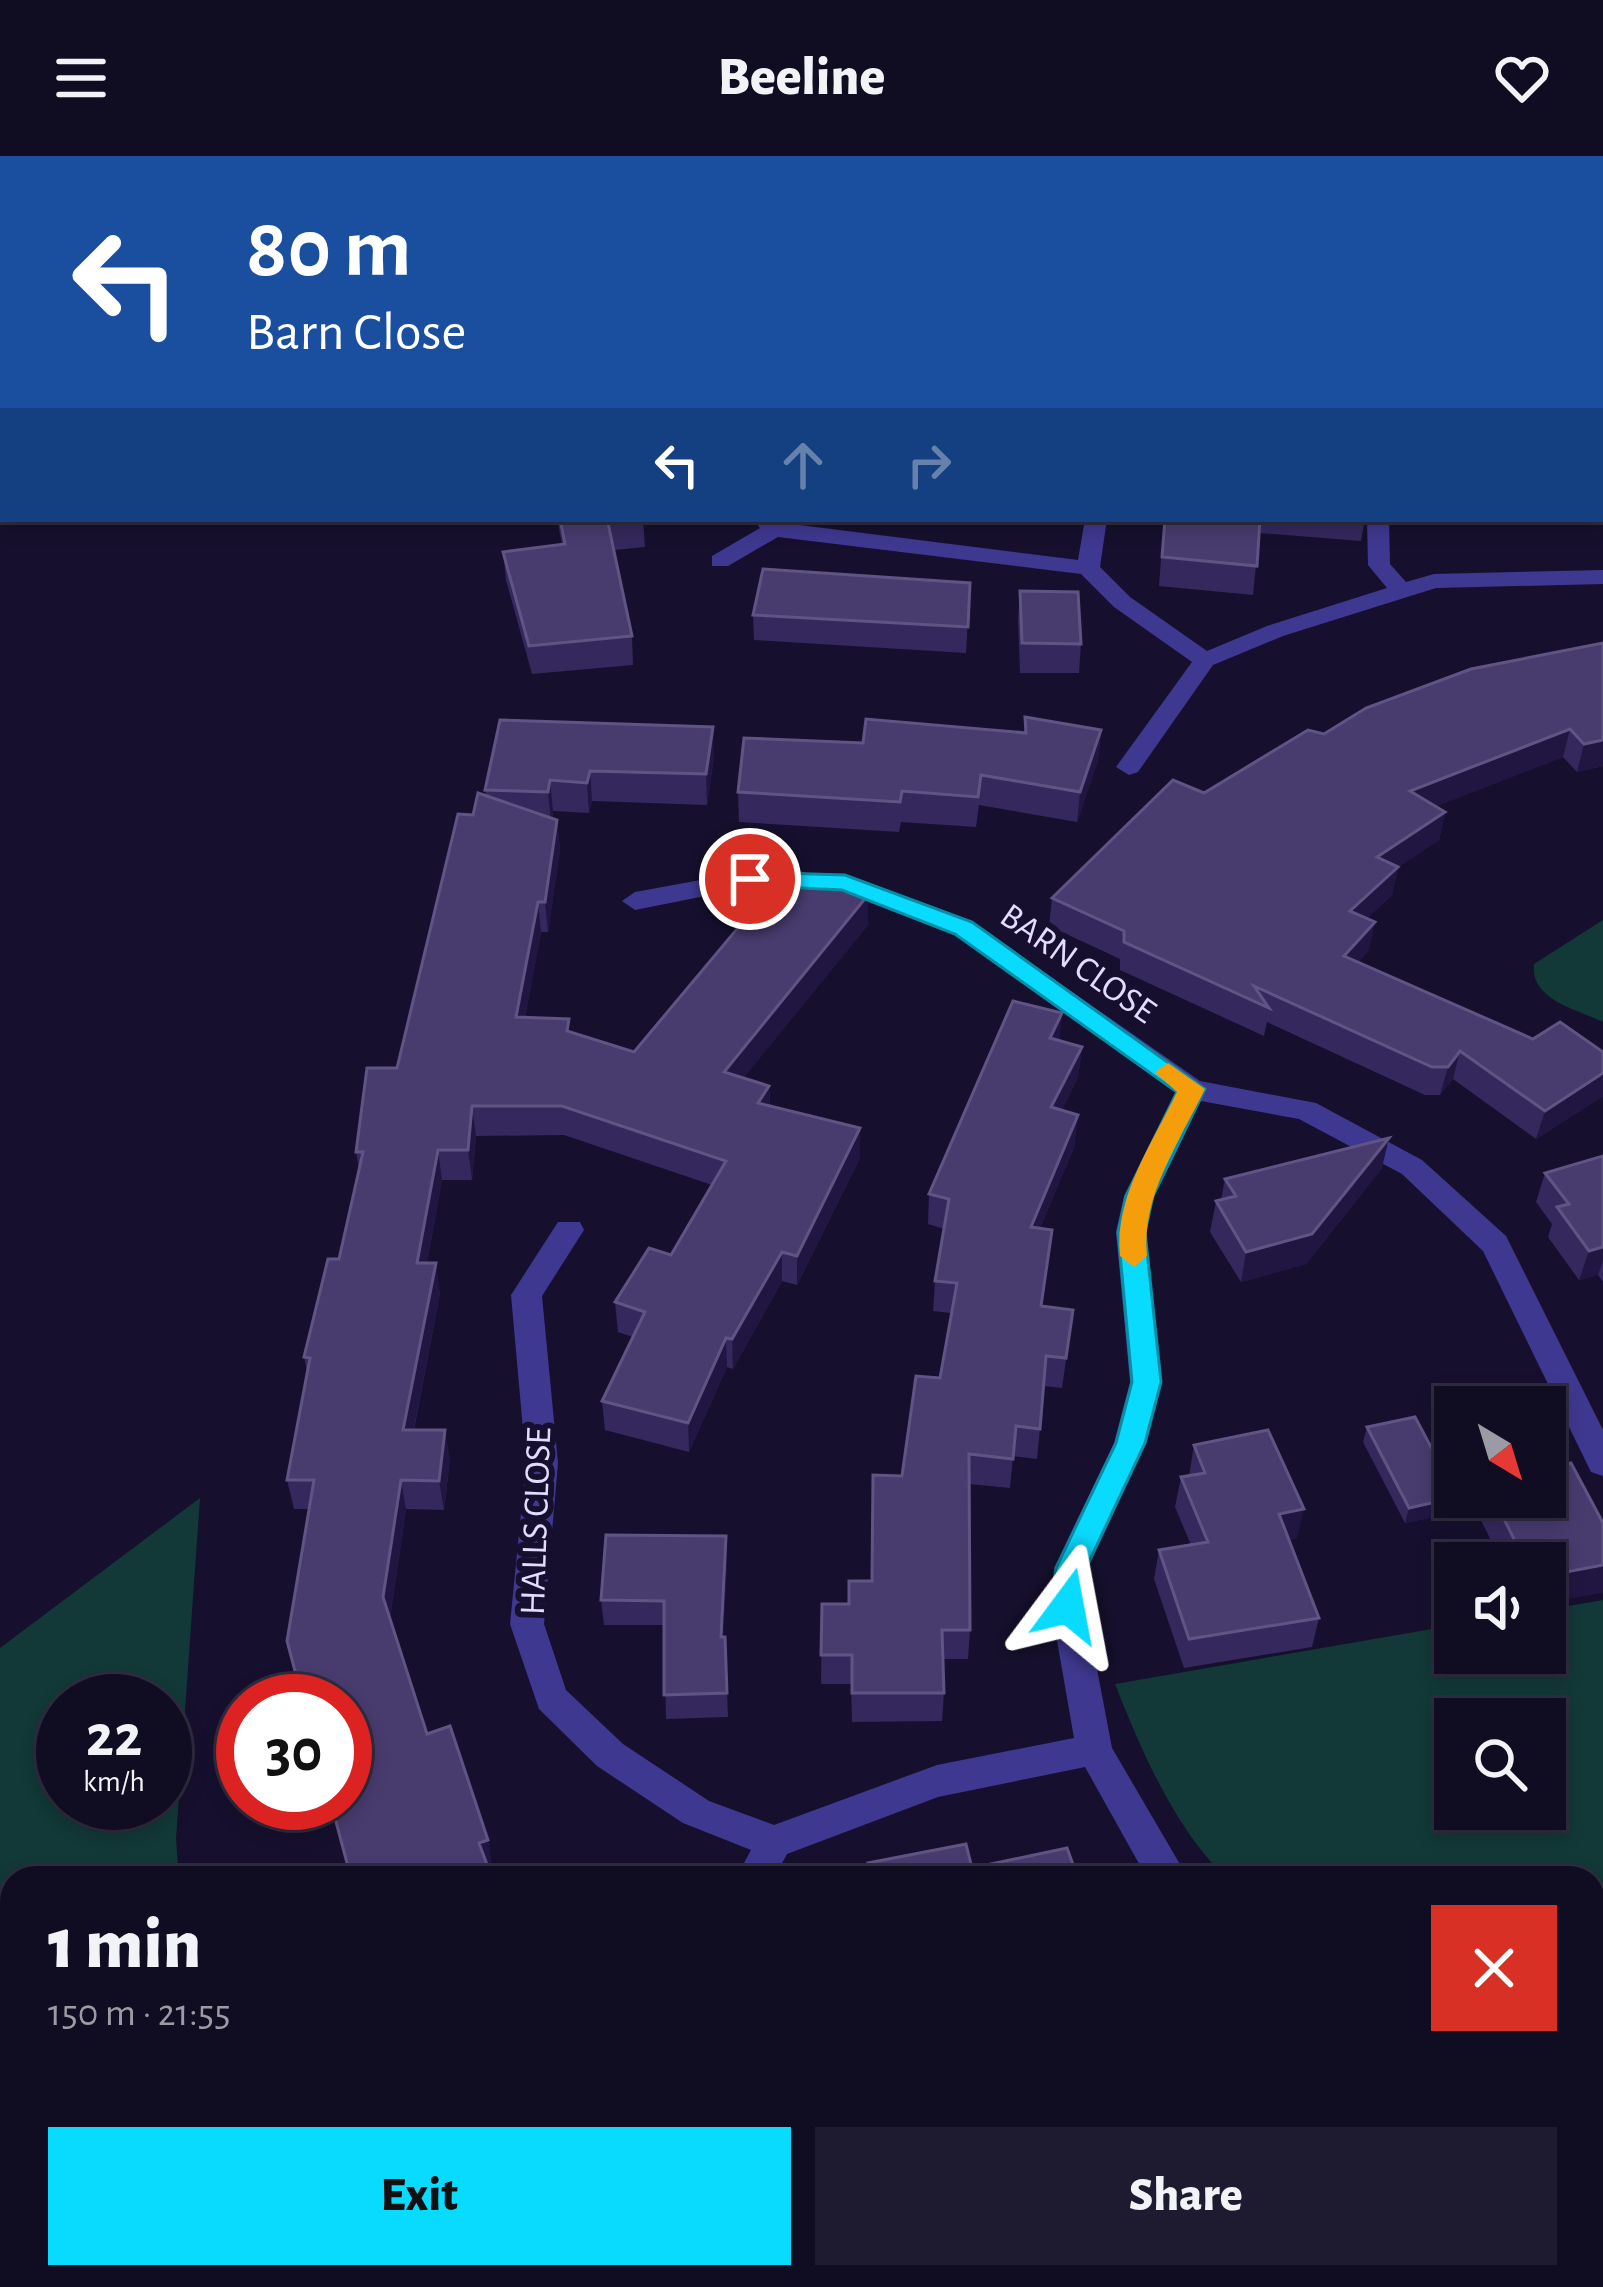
<!DOCTYPE html>
<html lang="en">
<head>
<meta charset="utf-8">
<style>
	body { margin:0; font-family:"Alegreya Sans",sans-serif; background:#1e1a2f; color:#f1f3f6; height:100vh; display:flex; flex-direction:column; font-size:45px; white-space:nowrap }
	* { box-sizing:border-box; margin:0 }
	p { font-size:39px; color:#9c9ba5 }
	.icon { flex:none; width:66px; height:66px; fill:none; stroke:currentColor; stroke-width:2; stroke-linecap:round; stroke-linejoin:round }
	.map { position:relative; flex:1; overflow:hidden }
	.details { position:absolute; left:0px; top:1710px; width:1605px; height:423px; display:flex; flex-direction:column; background:#100c22; border-radius:36px 36px 0 0; box-shadow:0 6px 18px #0003,0 0 0 3px #302c40 }
	.details>* { flex:none }
	.top-card { position:absolute; left:0px; top:0px; width:1605px; height:366px; box-shadow:0 6px 18px #0003,0 0 0 3px #302c40; background:#1a4fa0; color:#fff; overflow:hidden }
	.needle { width:78px; rotate:142deg }
	.buttons { position:absolute; left:1434px; top:1230px; display:grid; gap:24px }
	.buttons a { display:grid; place-items:center; width:132px; height:132px; border-radius:0px; background:#100c22; box-shadow:0 6px 18px #0003,0 0 0 3px #302c40; font-size:60px }
	.speed { position:absolute; left:36px; top:1518px; display:flex; gap:24px; font-size:60px; font-weight:700; text-align:center }
	.speed>* { display:grid; place-content:center; width:156px; height:156px; border-radius:50%; background:#100c22; box-shadow:0 6px 18px #0003,0 0 0 3px #302c40; line-height:1 }
	.speed small { font-size:30px; font-weight:400 }
	.speed .limit { border:18px solid #d22; background:#fff; color:#111 }
	.pin { position:absolute; display:grid; place-items:center; width:102px; height:102px; color:#fff; margin:-51px; border:6px solid #fff; border-radius:50%; box-shadow:0 3px 12px #0007 }
	.me { position:absolute; width:132px; margin:-66px; rotate:13deg; stroke-linejoin:round; filter:drop-shadow(0 0 9px #0008) }
	.turn { display:flex; align-items:center; gap:42px; height:252px; padding:0 48px; font-size:54px }
	.turn .icon { width:156px; height:156px; stroke-width:2.5 }
	.turn b { display:block; font-size:84px; line-height:102px }
	.lanes { display:flex; align-items:center; height:114px; padding:0 48px; background:#0003; justify-content:center; gap:60px; direction:ltr }
	.lanes .off { opacity:.35 }
	.round { display:grid; place-items:center; flex:none; width:126px; height:126px; border-radius:0px; background:#1e1a2f }
	.overview { display:flex; align-items:center; justify-content:space-between; height:204px; padding:0 48px }
	h1 { font-size:72px; font-weight:800; line-height:90px }
	.primary-button { display:flex; gap:24px; margin-top:auto; padding:24px 48px }
	.primary-button a { flex:1; height:138px; border-radius:0px; background:#09dbff; color:#111; font-size:48px; font-weight:800; line-height:138px; text-align:center }
	.primary-button a+a { background:#1e1a2f; color:#f1f3f6 }
	header { display:flex; justify-content:space-between; align-items:center; height:156px; padding:0 48px; background:#100c22; font-size:54px; font-weight:800 }
	.map>svg:first-child { display:block }
</style>
</head>
<body>
<header><svg class="icon" aria-label="menu" viewBox="0 0 24 24"><path d="M4 6h16M4 12h16M4 18h16"/></svg>Beeline<svg class="icon" aria-label="heart" viewBox="0 0 24 24"><path d="M12 20l-8-8c-3-5 5-10 8-4 3-6 11-1 8 4z"/></svg></header>
<div class="map">
<svg width="1603" height="2131" viewBox="0 0 1603 2131">
	<rect width="100%" height="100%" fill="#16102e"/>
	<g fill="#123838" fill-rule="evenodd">
		<path d="M1603,764V866C1576,853 1530,844 1534,808Z"/>
		<path d="M200,1342L176,1683L179,1722H12V2121H205L206,2131H0V1492ZM165,1545V1647H63V1545Z"/>
		<path d="M1603,1444V1847L1593,1845V1722H1226C1174,1671 1142,1596 1115,1528L1455,1469V1497H1545V1454ZM1455,1563H1545V1653H1455Z"/>
	</g>
	<g fill="none" stroke-linecap="round" stroke-linejoin="round">
		<g fill="#3f3890" fill-rule="evenodd">
			<path d="M753,363L1078,404L1085,363H1107L1100,411L1130,441L1207,495L1267,470L1387,432L1368,409L1367,363H1389L1390,408L1406,426L1434,418L1603,414V428L1436,432L1283,480L1213,509L1138,616L1129,619L1116,611L1192,506L1114,451L1081,418L778,381L728,410H712V400L760,372Z"/>
			<path d="M750,715L845,718L972,766L1200,925L1316,947L1422,1004L1506,1080L1603,1274V1320L1591,1316L1483,1095L1402,1018L1299,963L1201,945L1154,1040L1146,1076L1162,1226L1146,1287L1088,1412L1085,1450L1112,1592L1188,1722H1147L1085,1611L938,1641L787,1698L774,1722H736L751,1694L683,1667L597,1610L539,1553L510,1468L526,1307L511,1139L558,1066H580L584,1074L542,1140L558,1307L544,1468L566,1534L623,1588L709,1645L774,1669L937,1609L1074,1582L1051,1450L1054,1412L1114,1287L1130,1226L1116,1076L1124,1040L1176,936L954,778L842,734L750,731L635,754L622,745L635,736Z"/>
			<path d="M1603,1913V1960L1593,1964V1917Z"/>
			<path d="M642,2121H684L686,2131H644Z"/>
			<rect x="1521" y="2121" width="42" height="10"/>
		</g>
	</g>
	<g fill="#35285c">
		<path d="M557,363H643L645,391L614,394L632,480L633,509L532,518L506,424L503,396L562,388Z"/>
		<path d="M1164,363H1365L1361,385L1259,377L1253,439L1159,430Z"/>
		<path d="M970,427L966,497L754,484L753,459Z"/>
		<path d="M1020,435L1081,488L1079,517H1020L1018,464Z"/>
		<path d="M1603,487V610L1577,616L1563,601L1436,650L1445,656L1439,684L1398,711L1392,739L1367,762L1369,794L1358,806L1533,883L1603,896V940L1536,983L1453,923L1440,939H1425L1267,866L1264,880L1120,814V803L1049,770L1052,742L1204,637L1324,578Z"/>
		<path d="M1025,561L1101,574L1098,604L1077,666L979,649L976,671L901,666L899,676L739,666L738,636L863,587L1024,577Z"/>
		<path d="M500,564L714,601L707,649L592,645L589,657L553,655L552,662L557,664L560,694L548,776H541L525,862L634,896L782,740L868,739V769L743,922L769,930L770,950L860,1002L797,1129L782,1125L733,1213L727,1211L689,1296L605,1274L602,1245L633,1181L618,1176L615,1146L671,1099L712,1029L564,979L476,980L472,1024H442L427,1107L440,1137L414,1274L450,1303L444,1354L406,1353L390,1462L427,1578L488,1684L492,1711L309,1353H294L287,1324L307,1216L304,1201L339,1103L359,1013L356,996L397,912L473,659L486,640L485,634Z"/>
		<path d="M1062,857L1059,885L1082,891L1078,921L1062,954L1075,989L1040,1072L1042,1150L1073,1154L1062,1232L1044,1230L1037,1303L1013,1300L1010,1332L969,1328L970,1474L968,1503H943L944,1537L942,1565L852,1566L851,1528H821L822,1448H848L871,1425L902,1320L940,1222L951,1157L933,1155L935,1125L944,1073L928,1068L929,1038Z"/>
		<path d="M1603,1000V1126L1598,1119L1579,1124L1548,1081L1552,1068L1536,1046L1545,1017Z"/>
		<path d="M1382,1012L1306,1108L1241,1126L1210,1076L1216,1045L1221,1044L1225,1023Z"/>
		<path d="M1367,1271L1458,1341L1453,1357L1405,1367L1363,1286Z"/>
		<path d="M1194,1289L1297,1382L1289,1384L1319,1462L1312,1491L1184,1512L1154,1423L1159,1394L1191,1389L1175,1351L1181,1321L1189,1320Z"/>
		<path d="M1479,1341H1545L1603,1367V1436L1545,1447V1407H1502L1475,1352Z"/>
		<path d="M726,1380L727,1405L723,1481H725L728,1561L666,1563L664,1469H604L601,1444Z"/>
	</g>
	<g fill="#211642">
		<path d="M713,571L714,601L707,649L706,618Z"/>
		<path d="M1570,573L1563,601L1404,663L1410,635Z"/>
		<path d="M1101,574L1098,604L1077,666L1080,636Z"/>
		<path d="M1603,584V610L1577,616L1584,588Z"/>
		<path d="M590,615L592,645L589,657L587,627Z"/>
		<path d="M550,624L553,655L551,666L548,636Z"/>
		<path d="M1445,656L1439,684L1371,729L1377,701Z"/>
		<path d="M557,664L560,694L548,776L545,746Z"/>
		<path d="M1398,711L1392,739L1344,783L1350,755Z"/>
		<path d="M868,739V769L725,945L724,916Z"/>
		<path d="M538,746L541,776L520,891L516,861Z"/>
		<path d="M1375,766L1369,794L1338,828L1344,800Z"/>
		<path d="M1062,857L1059,888L1050,882Z"/>
		<path d="M1082,891L1078,921L1048,982L1051,951Z"/>
		<path d="M1460,895L1453,923L1440,939L1448,911Z"/>
		<path d="M1603,917V940L1536,983L1545,955Z"/>
		<path d="M769,930L770,960L758,947Z"/>
		<path d="M472,950L476,980L472,1024L468,994Z"/>
		<path d="M1078,959L1075,989L1028,1101L1031,1071Z"/>
		<path d="M860,972V1002L797,1129V1100Z"/>
		<path d="M1389,982L1382,1012L1306,1108L1241,1126L1246,1096Z"/>
		<path d="M438,994L442,1024L422,1136L417,1107Z"/>
		<path d="M1603,1091V1105L1598,1119L1579,1124L1589,1095Z"/>
		<path d="M782,1096V1125L733,1213L732,1183Z"/>
		<path d="M436,1107L440,1137L408,1303L403,1274Z"/>
		<path d="M726,1182L727,1211L689,1296L688,1267Z"/>
		<path d="M445,1274L450,1303L444,1354L439,1325Z"/>
		<path d="M401,1324L406,1353L389,1469L383,1441Z"/>
		<path d="M1458,1341L1453,1357L1405,1367L1409,1352Z"/>
		<path d="M1304,1353L1297,1382L1272,1387L1279,1358Z"/>
		<path d="M726,1380L727,1405L722,1506L721,1481Z"/>
		<path d="M1603,1409V1436L1545,1447V1420Z"/>
		<path d="M488,1684L492,1711L484,1713L479,1687Z"/>
		<path d="M521,2121H534L536,2131H499Z"/>
	</g>
	<g fill="#483b6e" stroke="#605484" stroke-width="3">
		<path d="M774,0H1097L1095,3H772Z"/>
		<path d="M1174,0H1491L1495,2L1168,3Z"/>
		<path d="M1602,55H1603V169L1602,168Z"/>
		<path d="M560,363H643L608,367L632,480L529,490L503,396L565,388Z"/>
		<path d="M1165,363H1260L1257,410L1162,401Z"/>
		<path d="M763,413L970,427L968,471L753,459Z"/>
		<path d="M1020,435L1078,436L1081,488L1022,487Z"/>
		<path d="M1603,487V584L1584,588L1570,573L1410,635L1445,656L1377,701L1398,711L1350,755L1375,766L1344,800L1533,883L1560,866L1603,896V917L1545,955L1460,895L1448,911H1432L1254,830L1269,852L1124,786V775L1052,742L1173,624L1204,637L1308,574L1324,578L1366,552L1471,513Z"/>
		<path d="M1025,561L1101,574L1080,636L981,619L978,641L902,635L900,646L738,636L744,582L863,587L866,563L1026,577Z"/>
		<path d="M500,564L713,571L706,618L590,615L587,627L550,624L548,636L485,634Z"/>
		<path d="M478,637L557,664L545,746H538L516,861L569,863L567,875L634,896L768,736L782,740L801,717L868,739L724,916L769,930L758,947L860,972L797,1100L782,1096L732,1183L726,1182L688,1267L602,1245L645,1156L615,1146L649,1092L671,1099L726,1005L562,950H472L468,994H438L417,1107H436L403,1274H445L439,1325L401,1324L383,1441L427,1578L450,1570L488,1684L479,1687L492,1722H351L331,1647H345V1545H303L287,1485L314,1324H287L310,1202L304,1201L328,1103H339L363,996H356L367,912H397L458,658L473,659Z"/>
		<path d="M1013,845L1062,857L1050,882L1082,891L1051,951L1078,959L1031,1071L1052,1074L1041,1150L1073,1154L1066,1202L1046,1200L1040,1273L1016,1270L1013,1303L969,1298L970,1474H942L944,1537H852V1499H821L822,1448H849V1425H872L873,1319L902,1320L916,1220L940,1222L957,1127L935,1125L949,1043L929,1038Z"/>
		<path d="M1389,982L1312,1078L1246,1096L1216,1045L1236,1040L1225,1023Z"/>
		<path d="M1603,1000V1091L1589,1095L1557,1051L1569,1048L1545,1017Z"/>
		<path d="M1415,1261L1455,1336V1341H1458L1409,1352L1367,1271Z"/>
		<path d="M1268,1274L1304,1353L1279,1358L1319,1462L1189,1483L1159,1394L1208,1386L1181,1321L1205,1317L1194,1289Z"/>
		<path d="M1571,1307L1603,1367V1409L1545,1420V1407H1526L1493,1341H1545V1312Z"/>
		<path d="M606,1379L726,1380L721,1481H725L727,1537L664,1539V1445L601,1444Z"/>
		<path d="M966,1688L972,1712L1067,1692L1078,1722H872L868,1707Z"/>
		<path d="M349,2121H521L499,2131H345L343,2124Z"/>
		<path d="M767,2121H1118L1116,2131H764Z"/>
		<path d="M1255,2121H1398L1396,2131H1253Z"/>
	</g>
	<path fill="#09dbff" stroke="#068ea6" stroke-width="3" d="M750,716L845,719L972,766L1205,933L1153,1040L1145,1076L1161,1226L1145,1287L1086,1412L1079,1459L1068,1463L1057,1459L1052,1450L1056,1412L1116,1287L1132,1226L1118,1076L1126,1040L1177,936L955,778L842,734L742,729V718Z"/>
	<path fill="#f59e0b" d="M1168,907L1205,933C1179,986 1141,1040 1147,1100L1134,1111L1120,1100C1114,1041 1152,988 1177,936L1155,916Z"/>
	<g text-anchor="middle" stroke-width="12" stroke-linejoin="round" paint-order="stroke">
		<g font-size="36" fill="#e2ddff" stroke="#16102e">
			<text transform="translate(1079 806) rotate(35)" y="13">BARN CLOSE</text>
			<text transform="translate(534 1365) rotate(-88)" y="13">HALLS CLOSE</text>
		</g>
	</g>
</svg>
<div class="buttons">
<a><svg class="needle" viewBox="-14 -14 28 28"><path d="M0-13l5 13h-10z" fill="#e53935"/><path d="M0 13l5-13h-10z" fill="#9c9ba5"/></svg></a>
<a><svg class="icon" aria-label="sound" viewBox="0 0 24 24"><path d="M4 9h4l5-4v14l-5-4H4zM17 9q2 3 0 6"/></svg></a>
<a><svg class="icon" aria-label="search" viewBox="0 0 24 24"><circle cx="10" cy="10" r="6"/><path d="M15 15l6 6"/></svg></a>
</div>
<div class="speed"><div>22<small>km/h</small></div><div class="limit">30</div></div>
<div class="pin" style="left:750px;top:723px;background:#d93025"><svg class="icon" aria-label="arrive" viewBox="0 0 24 24"><path d="M6 21V4h12l-3 4 3 4H6"/></svg></div>
<svg class="me" style="left:1068px;top:1450px" viewBox="-20 -20 40 40"><path d="M0-17L14 15 0 8-14 15z" fill="#09dbff" stroke="#fff" stroke-width="4"/></svg>
<div class="top-card">
<div class="turn"><svg class="icon" aria-label="left" viewBox="0 0 24 24"><path d="M17 20v-9H6M10 6l-5 5 5 5"/></svg><div><b>80 m</b>Barn Close</div></div>
<div class="lanes"><svg class="icon" aria-label="left" viewBox="0 0 24 24"><path d="M17 20v-9H6M10 6l-5 5 5 5"/></svg><svg class="icon off" aria-label="ahead" viewBox="0 0 24 24"><path d="M12 20V5M6 11l6-6 6 6"/></svg><svg class="icon off" aria-label="right" viewBox="0 0 24 24"><path d="M7 20v-9h11M14 6l5 5-5 5"/></svg></div>
</div>
<section class="details">
<div class="overview"><div><h1>1 min</h1><p>150 m · 21:55</p></div><a class="round" style="background:#d93025;color:#fff"><svg class="icon" aria-label="close" viewBox="0 0 24 24"><path d="M6 6l12 12M18 6L6 18"/></svg></a></div>
<div class="primary-button"><a>Exit</a><a>Share</a></div>
</section>
</div>
</body>
</html>
